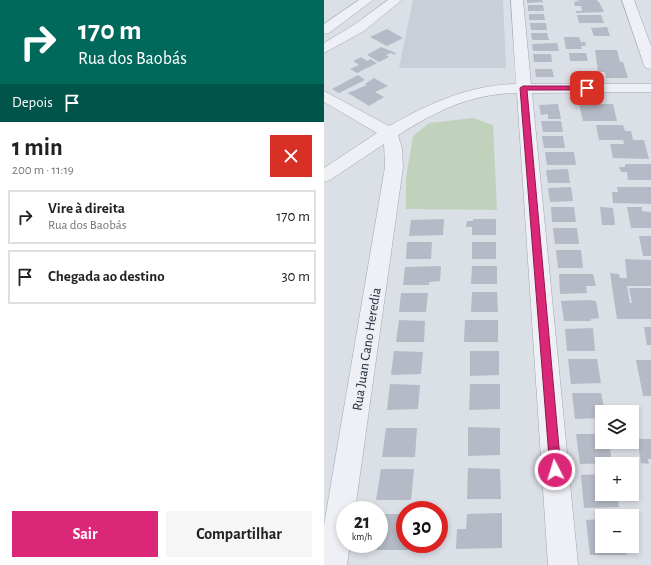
<!DOCTYPE html>
<html lang="pt">
<head>
<meta charset="utf-8">
<style>
	body { margin:0; font-family:"Alegreya Sans",sans-serif; background:#f6f6f6; color:#222; height:100vh; display:flex; flex-direction:column; font-size:15px; white-space:nowrap }
	* { box-sizing:border-box; margin:0 }
	p { font-size:13px; color:#767676 }
	.icon { flex:none; width:22px; height:22px; fill:none; stroke:currentColor; stroke-width:2; stroke-linecap:round; stroke-linejoin:round }
	.map { position:relative; flex:1; overflow:hidden }
	.side { display:flex; flex-direction:column; background:#fff; width:324px }
	.side>* { flex:none }
	.hud { background:#00695c; color:#fff; overflow:hidden }
	.tools { position:absolute; left:271px; top:405px; display:grid; gap:8px }
	.tools a { display:grid; place-items:center; width:44px; height:44px; border-radius:0px; background:#fff; box-shadow:0 2px 6px #0003; font-size:20px }
	.speed { position:absolute; left:12px; top:501px; display:flex; gap:8px; font-size:20px; font-weight:700; text-align:center }
	.speed>* { display:grid; place-content:center; width:52px; height:52px; border-radius:50%; background:#fff; box-shadow:0 2px 6px #0003; line-height:1 }
	.speed small { font-size:10px; font-weight:400 }
	.speed .limit { border:6px solid #d22; background:#fff; color:#111 }
	.pin { position:absolute; display:grid; place-items:center; width:34px; height:34px; color:#fff; margin:-17px; border-radius:8px; box-shadow:0 2px 6px #0006 }
	.me { position:absolute; width:44px; margin:-22px; rotate:355deg; stroke-linejoin:round; filter:drop-shadow(0 0 3px #0008) }
	.turn { display:flex; align-items:center; gap:14px; height:84px; padding:0 12px; font-size:18px }
	.turn .icon { width:52px; height:52px; stroke-width:2.5 }
	.turn b { display:block; font-size:28px; line-height:34px }
	.then { display:flex; align-items:center; height:38px; padding:0 12px; background:#0003; gap:8px; font-size:15px }
	.round { display:grid; place-items:center; flex:none; width:42px; height:42px; border-radius:0px; background:#f6f6f6 }
	.head { display:flex; align-items:center; justify-content:space-between; height:68px; padding:0 12px }
	h1 { font-size:24px; font-weight:600; line-height:30px }
	.cta { display:flex; gap:8px; margin-top:auto; padding:8px 12px }
	.cta a { flex:1; height:46px; border-radius:0px; background:#db2777; color:#fff; font-size:16px; font-weight:600; line-height:46px; text-align:center }
	.cta a+a { background:#f6f6f6; color:#222 }
	ul { padding:0; list-style:none }
	li { display:flex; align-items:center; gap:12px; height:54px; margin:0 8px 6px; padding:0 4px; border:2px solid #e0e0e0; border-radius:0px }
	li div { flex:1 }
	li b { display:block; font-size:15px }
	li em { font-style:normal }
	main { display:flex; flex:1; min-height:0 }
	.map>svg:first-child { display:block }
</style>
</head>
<body>
<main>
<section class="side">
<div class="hud">
<div class="turn"><svg class="icon" aria-label="right" viewBox="0 0 24 24"><path d="M7 20v-9h11M14 6l5 5-5 5"/></svg><div><b>170 m</b>Rua dos Baobás</div></div>
<div class="then">Depois<svg class="icon" aria-label="arrive" viewBox="0 0 24 24"><path d="M6 21V4h12l-3 4 3 4H6"/></svg></div>
</div>
<div class="head"><div><h1>1 min</h1><p>200 m · 11:19</p></div><a class="round" style="background:#d93025;color:#fff"><svg class="icon" aria-label="close" viewBox="0 0 24 24"><path d="M6 6l12 12M18 6L6 18"/></svg></a></div>
<ul>
<li><svg class="icon" aria-label="right" viewBox="0 0 24 24"><path d="M7 20v-9h11M14 6l5 5-5 5"/></svg><div><b>Vire à direita</b><p>Rua dos Baobás</p></div><em>170 m</em></li>
<li><svg class="icon" aria-label="arrive" viewBox="0 0 24 24"><path d="M6 21V4h12l-3 4 3 4H6"/></svg><div><b>Chegada ao destino</b></div><em>30 m</em></li>
</ul>
<div class="cta"><a>Sair</a><a>Compartilhar</a></div>
</section>
<div class="map">
<svg width="327" height="565" viewBox="0 0 327 565">
	<rect width="100%" height="100%" fill="#dbdfe6"/>
	<path fill="#c9ced9" d="M89,0H179L182,68H75Z"/>
	<path fill="#c0d1bc" d="M149,118L169,125L173,210L82,209V178L89,136L105,123Z"/>
	<g fill="#b5bac6">
		<path d="M203,0H218L219,2L203,3Z"/>
		<path d="M251,0H273L274,2H264H275L280,12L252,13V11H258L257,6H251L250,2L256,1Z"/>
		<path d="M204,5H219L220,11H204Z"/>
		<path d="M205,14H220L221,20H205Z"/>
		<path d="M253,15H277L280,23H255Z"/>
		<path d="M206,23H222L223,30H207Z"/>
		<path d="M283,27L286,36H270L267,28Z"/>
		<path d="M63,29L79,38L63,46L46,37Z"/>
		<path d="M207,33H223L225,40H208Z"/>
		<path d="M240,37H255L257,42H261L262,46H257L258,49H242Z"/>
		<path d="M233,43L235,51H209L208,44Z"/>
		<path d="M57,47L72,53L70,55L67,53L62,55L65,57L55,62L43,55Z"/>
		<path d="M271,50H293L296,62H299L304,78H282L281,72H274Z"/>
		<path d="M245,53H262L264,61H246Z"/>
		<path d="M209,54H227L228,62H210Z"/>
		<path d="M37,57L43,61L46,59L53,63L33,73L26,69L35,65L29,61Z"/>
		<path d="M211,69H228L230,77H212Z"/>
		<path d="M34,75L41,80L15,93L8,89Z"/>
		<path d="M50,78L64,86L51,92L60,97L45,106L24,93L43,85L41,84Z"/>
		<path d="M234,104L237,119H224V114L217,115L215,105Z"/>
		<path d="M255,104H289L293,121H259Z"/>
		<path d="M217,121H237L239,132H219Z"/>
		<path d="M272,125H299L301,131H307L309,140H320L325,159L289,158L286,144H300L299,140H275Z"/>
		<path d="M218,136H239L241,148H220Z"/>
		<path d="M221,152H250L252,165H223Z"/>
		<path d="M301,164H327V180H304L303,172H297L295,167H301Z"/>
		<path d="M244,169L246,183H224L222,170Z"/>
		<path d="M247,187L249,201L226,202L224,188Z"/>
		<path d="M293,187H327V204L289,203L288,192H294Z"/>
		<path d="M227,207H250L252,222H228Z"/>
		<path d="M276,207L289,208L291,225H278Z"/>
		<path d="M303,207H318V211L327,212V228H307Z"/>
		<path d="M120,219L119,235L85,236L87,220Z"/>
		<path d="M149,219H172V235H148V227H142L143,221H149Z"/>
		<path d="M229,228H253L255,244H231Z"/>
		<path d="M315,236H327V256H319Z"/>
		<path d="M83,242H108L107,259H82Z"/>
		<rect x="148" y="242" width="24" height="17"/>
		<path d="M232,250H257L259,268H234Z"/>
		<path d="M301,259L327,260V286H303L306,303H308L305,288H327V319H293L286,273L295,274L296,278H303Z"/>
		<path d="M117,266L116,281L105,282V285H79L81,267Z"/>
		<path d="M148,266H173V284H147Z"/>
		<path d="M235,274H269L272,286H262L263,293L236,294Z"/>
		<path d="M148,292H173L174,312H147Z"/>
		<path d="M77,293H104L102,312H75Z"/>
		<path d="M264,300L272,301L275,318L267,319V321H240L237,301Z"/>
		<path d="M75,320L101,321L100,342H72Z"/>
		<path d="M141,320H174V342H140Z"/>
		<path d="M320,327H327V345H323Z"/>
		<path d="M269,328L271,351H243L241,329Z"/>
		<path d="M70,351L99,352L97,374L67,375Z"/>
		<path d="M146,351H175V375L146,376Z"/>
		<path d="M244,359H273L277,383L247,384Z"/>
		<path d="M312,360H327V396H319Z"/>
		<path d="M66,384L96,385L94,409L63,410Z"/>
		<path d="M146,384H176V409L145,410Z"/>
		<path d="M248,393H277L281,412H278V418L251,419Z"/>
		<path d="M144,427L176,428V455L144,456Z"/>
		<path d="M62,428H93L91,457H58Z"/>
		<path d="M252,434H278V442H285L288,463L256,464Z"/>
		<path d="M313,439H327V459H324L325,464L317,463Z"/>
		<path d="M144,468L176,469L177,499H143Z"/>
		<path d="M57,469H90L87,500H52Z"/>
		<path d="M278,474V494H293L295,507L260,508L257,475Z"/>
		<path d="M178,513V548L132,549L133,529H142L143,514Z"/>
		<path d="M55,514H81V544H98L97,550H46L47,544H55Z"/>
		<path d="M278,519V546H301L303,555H266L262,520Z"/>
	</g>
	<g fill="none" stroke-linecap="round" stroke-linejoin="round">
		<g stroke="#a1a6b0" stroke-width="1">
			<g id="minor">
				<path d="M35,0H49L5,33L0,34V24Z"/>
				<path d="M64,0H78L40,31L0,53V43L30,25Z"/>
				<path d="M187,0H199L207,84H327V92L208,93L254,565H224L193,93C145,94 113,111 74,135L78,149L79,167L31,510H21V544H26L23,565H0V525L61,167L60,144L6,180L0,182V168L53,133L0,102V91L65,126C106,103 145,85 192,84Z"/>
				<path d="M298,0H310L327,46V69L322,68L320,65Z"/>
			</g>
		</g>
		<use href="#minor" fill="#eef0f5" fill-rule="evenodd"/>
	</g>
	<path fill="#db2777" stroke="#8e194d" d="M199,86H263L266,88L263,90H203L237,470L236,474L231,475L227,474L226,470L196,88Z"/>
	<g text-anchor="middle" stroke-width="3" stroke-linejoin="round" paint-order="stroke">
		<g font-size="14" fill="#252c3d" stroke="#eaeef4">
			<text transform="translate(42 349) rotate(-81)" y="5">Rua Juan Cano Heredia</text>
		</g>
	</g>
</svg>
<div class="tools">
<a><svg class="icon" aria-label="layers" viewBox="0 0 24 24"><path d="M12 4l9 5-9 5-9-5zM3 14l9 5 9-5"/></svg></a>
<a>+</a>
<a>−</a>
</div>
<div class="speed"><div>21<small>km/h</small></div><div class="limit">30</div></div>
<div class="pin" style="left:263px;top:88px;background:#d93025"><svg class="icon" aria-label="arrive" viewBox="0 0 24 24"><path d="M6 21V4h12l-3 4 3 4H6"/></svg></div>
<svg class="me" style="left:231px;top:470px" viewBox="-20 -20 40 40"><circle r="17" fill="#db2777" stroke="#fff" stroke-width="3"/><path d="M0-11L8 9 0 5-8 9z" fill="#fff"/></svg>
</div>
</main>
</body>
</html>
